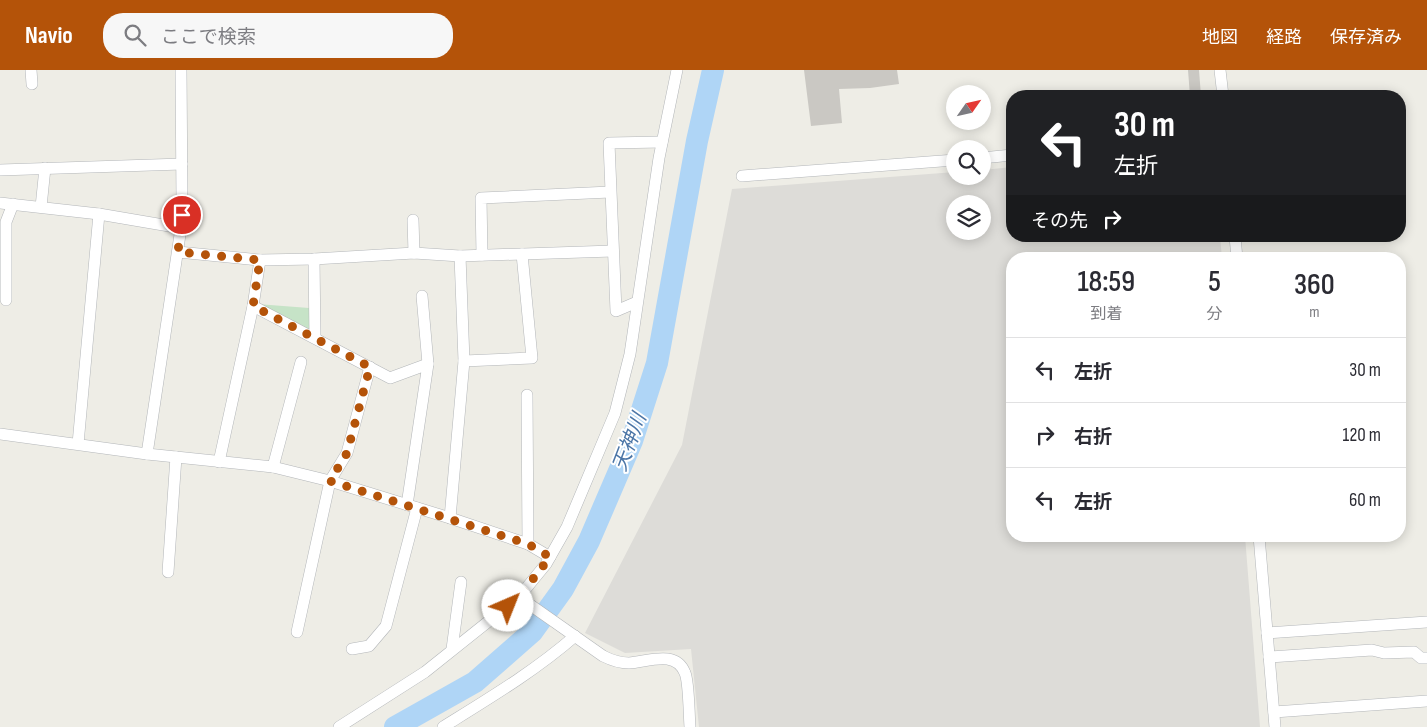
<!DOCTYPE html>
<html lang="ja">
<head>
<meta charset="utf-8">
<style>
	body { margin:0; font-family:"Sofia Sans Condensed","Noto Sans JP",sans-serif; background:#f7f7f7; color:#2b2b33; height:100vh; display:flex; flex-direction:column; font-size:19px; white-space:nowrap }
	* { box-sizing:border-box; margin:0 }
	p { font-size:16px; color:#7c7c81 }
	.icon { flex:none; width:28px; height:28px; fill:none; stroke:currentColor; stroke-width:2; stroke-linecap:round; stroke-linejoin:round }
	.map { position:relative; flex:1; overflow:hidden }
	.panel { position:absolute; left:1006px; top:182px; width:400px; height:290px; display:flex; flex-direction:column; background:#fff; border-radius:20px; box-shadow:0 2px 12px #0003 }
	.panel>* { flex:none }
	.hud { position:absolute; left:1006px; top:20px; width:400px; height:152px; border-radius:20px; box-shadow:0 2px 12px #0003; background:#202124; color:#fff; overflow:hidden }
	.needle { width:32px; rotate:56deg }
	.fabs { position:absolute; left:946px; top:15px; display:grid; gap:10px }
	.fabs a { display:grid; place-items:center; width:45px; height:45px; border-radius:50%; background:#fff; box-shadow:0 2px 12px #0003; font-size:25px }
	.pin { position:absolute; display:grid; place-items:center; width:42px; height:42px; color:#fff; margin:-21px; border:2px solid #fff; border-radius:50%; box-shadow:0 1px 5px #0007 }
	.me { position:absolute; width:55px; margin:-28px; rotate:44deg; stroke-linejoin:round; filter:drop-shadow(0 0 4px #0008) }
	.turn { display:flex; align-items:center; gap:18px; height:105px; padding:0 25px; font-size:22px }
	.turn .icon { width:65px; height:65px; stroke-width:2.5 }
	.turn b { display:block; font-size:35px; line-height:42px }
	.then { display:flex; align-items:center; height:48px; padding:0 25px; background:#0003; gap:10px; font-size:19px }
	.eta { display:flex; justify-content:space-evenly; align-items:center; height:85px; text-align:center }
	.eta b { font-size:30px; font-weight:600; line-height:35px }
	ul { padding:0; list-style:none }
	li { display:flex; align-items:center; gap:15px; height:65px; padding:0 25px; border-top:1px solid #e1e1e2 }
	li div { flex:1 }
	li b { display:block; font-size:19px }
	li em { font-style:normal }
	header { display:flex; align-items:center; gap:30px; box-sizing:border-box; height:70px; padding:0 25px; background:#b45309; color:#fff }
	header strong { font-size:24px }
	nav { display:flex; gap:28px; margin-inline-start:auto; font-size:18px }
	.search { width:350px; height:45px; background:#f7f7f7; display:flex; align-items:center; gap:12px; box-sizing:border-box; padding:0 18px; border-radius:20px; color:#7c7c81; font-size:19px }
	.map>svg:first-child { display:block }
</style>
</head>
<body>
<header>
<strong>Navio</strong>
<div class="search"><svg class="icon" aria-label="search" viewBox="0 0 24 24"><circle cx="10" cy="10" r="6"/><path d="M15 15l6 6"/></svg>ここで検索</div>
<nav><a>地図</a><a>経路</a><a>保存済み</a></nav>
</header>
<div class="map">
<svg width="1427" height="657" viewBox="0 0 1427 657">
	<rect width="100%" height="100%" fill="#eeede6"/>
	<path fill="#dddcd8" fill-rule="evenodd" d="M1012,97V166H1220L1222,189H1012V466H1245L1260,657H699L691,579L625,583L585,563L682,375L732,119L955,102V106H982L983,100ZM955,134H982V161H955Z"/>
	<path fill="#c6e3c7" d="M257,234L309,238L310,261Z"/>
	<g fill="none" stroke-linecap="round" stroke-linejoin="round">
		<path stroke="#afd5f6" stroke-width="22" d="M395,657L475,612L532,562L563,519L589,471L632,371L657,293L697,71L713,0"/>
	</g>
	<g fill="#cac8c3">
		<path d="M804,0H897L899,14L870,18L839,19L842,53L811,56Z"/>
		<path d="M1188,0H1199L1201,26H1190Z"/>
	</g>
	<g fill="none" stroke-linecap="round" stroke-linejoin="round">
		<g stroke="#b3b6b9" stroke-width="12">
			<g id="minor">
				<path d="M31,0L32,14"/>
				<path d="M1220,0L1223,26"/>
				<path d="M982,88L1012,85"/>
				<path d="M0,100L182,94"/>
				<path d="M742,106L955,90"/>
				<path d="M0,133L99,144L181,158"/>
				<path d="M41,137L45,98"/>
				<path d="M413,150L414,183"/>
				<path d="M1235,166L1237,189"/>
				<path d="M178,182L260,190L314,189L414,183L460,186L613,181"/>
				<path d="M482,185L481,128L610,122"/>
				<path d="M314,189L315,268"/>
				<path d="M422,226L428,294"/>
				<path d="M6,230V152L13,134"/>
				<path d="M637,232L616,241L609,73L662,72"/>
				<path d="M253,236L390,308L428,294L407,435"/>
				<path d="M464,291L532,288L522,184"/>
				<path d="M527,325L528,474"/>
				<path d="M0,364L147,384L273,397L330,411L450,448L528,474L550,487"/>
				<path d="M78,374L99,144"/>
				<path d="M147,384L181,158L182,131L181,0"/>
				<path d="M219,392L253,236L260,190"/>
				<path d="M273,397L301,292"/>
				<path d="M450,448L464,291L460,186"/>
				<path d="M1259,466L1275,657"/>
				<path d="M168,502L176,387"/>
				<path d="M519,527L603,586C611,590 620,593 629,593C647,592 676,579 685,603C689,612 689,645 690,657"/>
				<path d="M297,562L330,411L347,383L370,297"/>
				<path d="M1267,563L1427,552"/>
				<path d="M352,579L369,576L386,556L417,438"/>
				<path d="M452,579L461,512"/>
				<path d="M1269,587L1372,580L1384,583L1414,582L1421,588H1427"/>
				<path d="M1274,642L1427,631"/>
				<path d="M339,657L425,602L519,527L546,494L567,457L615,343L630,284L659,88L677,0"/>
				<path d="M443,657C488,629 535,601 575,566"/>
			</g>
		</g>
		<use href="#minor" stroke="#fff" stroke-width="11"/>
	</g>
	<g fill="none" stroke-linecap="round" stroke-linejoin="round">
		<path stroke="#b45309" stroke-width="9" stroke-dasharray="0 16.2" d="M182,145L178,182L260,190L253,236L370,297L347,383L330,411L528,474L550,487L519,527L508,536"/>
	</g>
	<g text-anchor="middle" stroke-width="4" stroke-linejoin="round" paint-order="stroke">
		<g font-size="20" font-style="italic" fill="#4c76a7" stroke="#fff">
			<text transform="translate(629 372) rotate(-69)" y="7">天神川</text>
		</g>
	</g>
</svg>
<div class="fabs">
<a><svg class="needle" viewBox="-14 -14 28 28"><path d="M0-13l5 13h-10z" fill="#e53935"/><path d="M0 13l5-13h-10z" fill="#7c7c81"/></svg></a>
<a><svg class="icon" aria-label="search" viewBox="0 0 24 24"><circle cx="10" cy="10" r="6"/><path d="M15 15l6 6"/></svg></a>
<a><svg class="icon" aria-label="layers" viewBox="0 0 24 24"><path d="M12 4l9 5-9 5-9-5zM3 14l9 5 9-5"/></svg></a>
</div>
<div class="pin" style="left:182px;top:145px;background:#d93025"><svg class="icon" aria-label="arrive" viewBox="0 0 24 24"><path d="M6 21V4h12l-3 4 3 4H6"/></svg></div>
<svg class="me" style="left:508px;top:536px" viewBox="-20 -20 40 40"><circle r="19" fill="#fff"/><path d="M0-13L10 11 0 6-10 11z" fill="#b45309"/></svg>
<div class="hud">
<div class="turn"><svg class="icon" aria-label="left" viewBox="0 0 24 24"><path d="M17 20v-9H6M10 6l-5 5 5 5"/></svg><div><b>30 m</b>左折</div></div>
<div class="then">その先<svg class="icon" aria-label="right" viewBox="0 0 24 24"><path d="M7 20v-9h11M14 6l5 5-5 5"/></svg></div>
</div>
<section class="panel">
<div class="eta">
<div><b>18:59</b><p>到着</p></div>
<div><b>5</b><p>分</p></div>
<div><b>360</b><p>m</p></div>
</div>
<ul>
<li><svg class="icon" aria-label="left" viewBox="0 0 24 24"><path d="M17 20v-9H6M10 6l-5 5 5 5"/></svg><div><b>左折</b></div><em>30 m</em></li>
<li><svg class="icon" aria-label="right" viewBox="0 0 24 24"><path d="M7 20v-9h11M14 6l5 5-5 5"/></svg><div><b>右折</b></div><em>120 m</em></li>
<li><svg class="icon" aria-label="left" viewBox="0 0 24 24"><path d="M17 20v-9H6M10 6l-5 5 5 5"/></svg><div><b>左折</b></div><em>60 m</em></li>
</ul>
</section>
</div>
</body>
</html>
